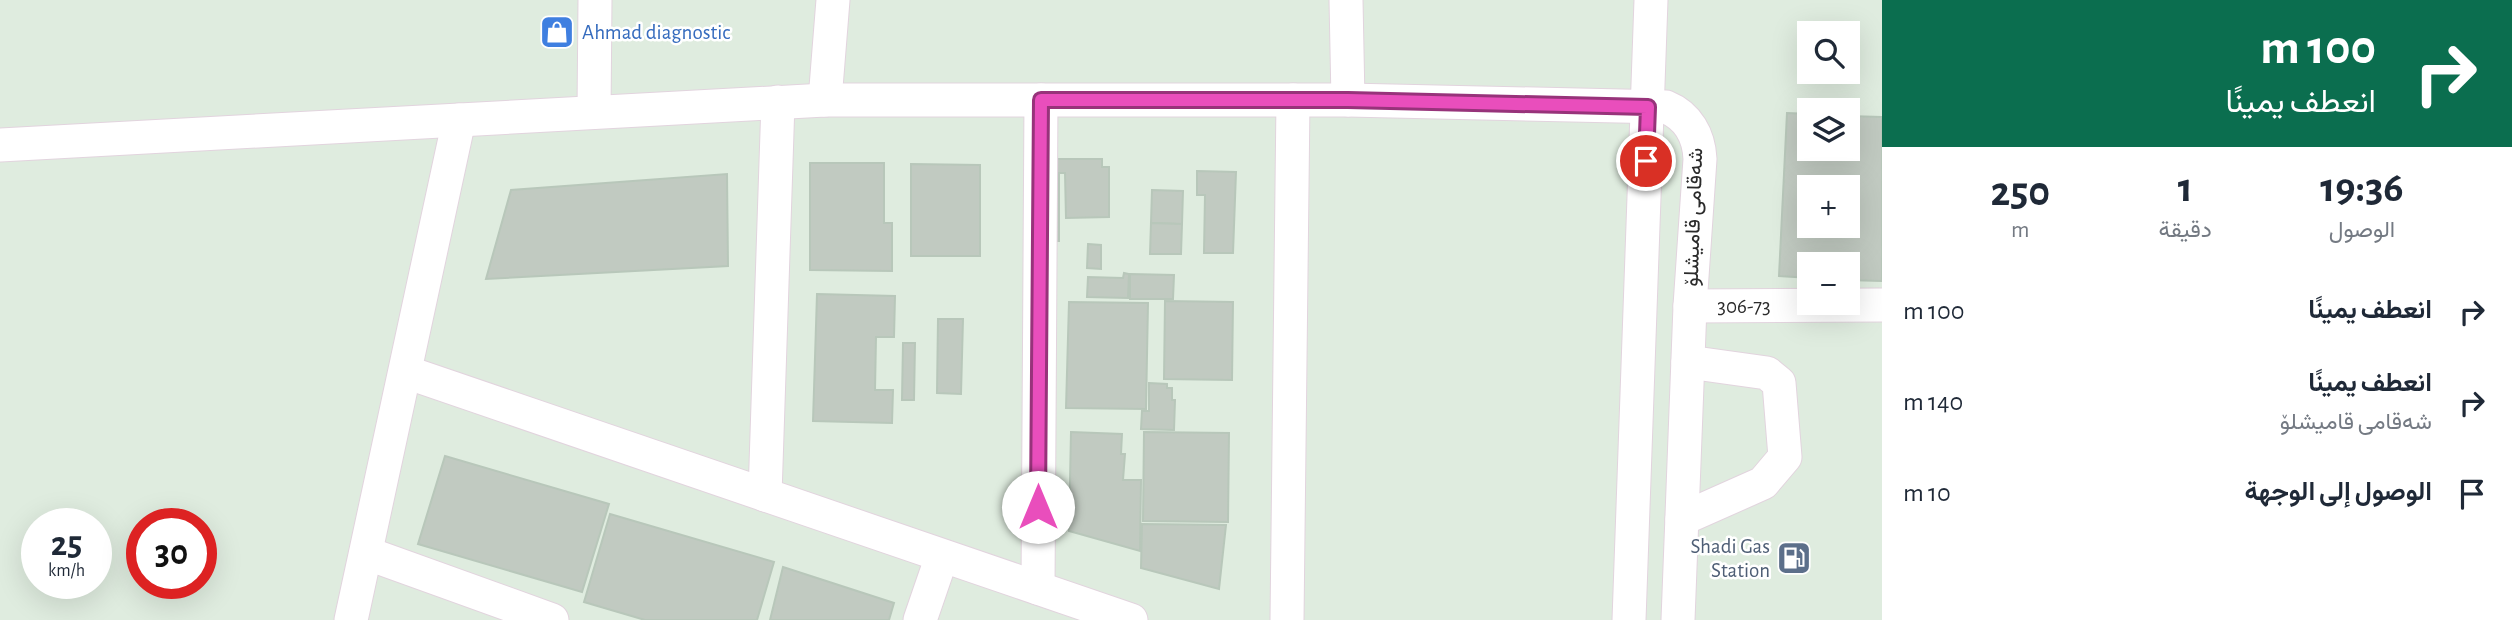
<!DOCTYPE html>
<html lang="ar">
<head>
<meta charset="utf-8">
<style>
	body { margin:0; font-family:"Alegreya Sans",Vazirmatn,sans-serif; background:#f2f2f3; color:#1f2937; direction:rtl; height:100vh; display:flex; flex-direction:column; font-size:26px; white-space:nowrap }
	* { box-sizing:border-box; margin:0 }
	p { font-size:23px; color:#747a83 }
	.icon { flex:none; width:38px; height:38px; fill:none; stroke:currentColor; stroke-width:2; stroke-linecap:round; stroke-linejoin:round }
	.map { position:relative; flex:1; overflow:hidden; direction:ltr }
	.sheet { display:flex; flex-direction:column; background:#fff; width:630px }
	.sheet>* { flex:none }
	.hud { background:#0b6e4f; color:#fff; overflow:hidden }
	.fabs { position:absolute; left:1797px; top:21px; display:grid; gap:14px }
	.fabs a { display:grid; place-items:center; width:63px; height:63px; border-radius:0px; background:#fff; box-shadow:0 7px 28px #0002; font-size:35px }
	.speed { position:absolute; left:21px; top:508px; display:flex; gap:14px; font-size:35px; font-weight:700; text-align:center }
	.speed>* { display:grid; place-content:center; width:91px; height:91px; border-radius:50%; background:#fff; box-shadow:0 7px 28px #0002; line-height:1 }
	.speed small { font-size:18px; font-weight:400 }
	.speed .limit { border:10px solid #d22; background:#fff; color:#111 }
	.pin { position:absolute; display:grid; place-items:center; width:60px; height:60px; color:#fff; margin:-30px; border:4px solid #fff; border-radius:50%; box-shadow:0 2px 7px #0007 }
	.me { position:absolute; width:77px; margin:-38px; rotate:0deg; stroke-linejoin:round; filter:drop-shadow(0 0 5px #0008) }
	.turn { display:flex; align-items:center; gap:24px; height:147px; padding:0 21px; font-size:32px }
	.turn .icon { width:91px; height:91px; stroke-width:2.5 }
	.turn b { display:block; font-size:49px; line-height:60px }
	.eta { display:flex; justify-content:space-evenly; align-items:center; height:119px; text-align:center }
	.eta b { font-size:42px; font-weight:700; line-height:49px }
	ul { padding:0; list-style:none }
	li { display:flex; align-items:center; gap:21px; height:91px; padding:0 21px }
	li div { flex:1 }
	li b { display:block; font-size:26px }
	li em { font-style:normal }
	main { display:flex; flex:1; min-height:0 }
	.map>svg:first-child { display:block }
</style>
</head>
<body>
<main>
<section class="sheet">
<div class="hud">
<div class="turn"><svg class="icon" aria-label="right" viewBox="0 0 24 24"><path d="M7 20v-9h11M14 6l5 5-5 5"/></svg><div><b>100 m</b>انعطف يمينًا</div></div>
</div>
<div class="eta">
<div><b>19:36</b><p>الوصول</p></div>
<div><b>1</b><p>دقيقة</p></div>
<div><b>250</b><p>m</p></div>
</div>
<ul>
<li><svg class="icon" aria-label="right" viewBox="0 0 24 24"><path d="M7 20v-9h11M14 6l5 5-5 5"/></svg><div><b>انعطف يمينًا</b></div><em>100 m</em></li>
<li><svg class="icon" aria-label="right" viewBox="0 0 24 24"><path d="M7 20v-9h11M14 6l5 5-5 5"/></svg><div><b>انعطف يمينًا</b><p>شەقامی قامیشلۆ</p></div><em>140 m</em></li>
<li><svg class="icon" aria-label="arrive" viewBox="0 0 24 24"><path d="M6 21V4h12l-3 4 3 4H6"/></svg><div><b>الوصول إلى الوجهة</b></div><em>10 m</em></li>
</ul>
</section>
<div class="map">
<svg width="1882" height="620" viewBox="0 0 1882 620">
	<rect width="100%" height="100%" fill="#dfecdf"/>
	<g fill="#c1cac1" stroke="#b8c7ba" stroke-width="2" fill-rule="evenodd">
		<path d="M1787,113L1810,114V149H1848V116L1882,117V281L1848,280V264H1810V278L1779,276ZM1810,187H1848V226H1810Z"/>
		<path d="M1046,159H1102V167H1109V217L1066,218L1065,173H1059V241H1045Z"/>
		<path d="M810,163H884V223H892V271L810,270Z"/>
		<path d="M911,164L980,165V256H911Z"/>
		<path d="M1197,171L1236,172L1233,253H1204L1205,195H1197Z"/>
		<path d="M727,174L728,266L486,279L511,190Z"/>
		<path d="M1152,190L1183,191L1182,224L1151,223Z"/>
		<path d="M1151,223L1182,224L1181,254H1150Z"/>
		<path d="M1088,244L1101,245V269L1087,268Z"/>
		<path d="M1124,273L1129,274L1128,298L1087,297L1088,277L1123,278Z"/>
		<path d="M1130,274L1174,275L1173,299H1130Z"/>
		<path d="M817,294L895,296L894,337H876L875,390H893L892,423L813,421Z"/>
		<path d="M1165,301L1233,302L1232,380L1164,379Z"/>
		<path d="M1069,302L1148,303L1146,409L1066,408Z"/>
		<path d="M938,319H963L961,394L937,393Z"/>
		<path d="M903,343H915L914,400H902Z"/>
		<path d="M1149,383L1167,384V388H1172V400H1175L1174,430L1141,429L1142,411H1149Z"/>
		<path d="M1071,432L1122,434L1121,454H1125L1123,480H1141L1140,551L1069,531Z"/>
		<path d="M1144,432L1229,433L1228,522L1143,521Z"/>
		<path d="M445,456L609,504L582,592L418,544Z"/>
		<path d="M610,514L774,562L757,620H645L584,602Z"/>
		<path d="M1142,524L1226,525L1219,589L1141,568Z"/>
		<path d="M783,567L894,603L889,620H770Z"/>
	</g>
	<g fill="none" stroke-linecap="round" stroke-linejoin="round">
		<g stroke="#e2d4de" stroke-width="35">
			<g id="minor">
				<path d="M1346,0L1348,100"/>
				<path d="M825,100L833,0"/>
				<path d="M594,112L595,0"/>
				<path d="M0,145L825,100H1348L1666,107C1688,116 1699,136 1700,159L1690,306L1678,620"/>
				<path d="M1690,306L1882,305"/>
				<path d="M406,372L1131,620"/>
				<path d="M765,495L778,102"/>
				<path d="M1682,519L1763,483L1785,457L1779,383L1767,373L1688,362"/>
				<path d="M366,553L552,620"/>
				<path d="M1038,588L1041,100"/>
				<path d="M351,620L459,120"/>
				<path d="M920,620L942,556"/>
				<path d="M1287,620L1293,100"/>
				<path d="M1629,620L1651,0"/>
			</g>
		</g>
		<use href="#minor" stroke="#fff" stroke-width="33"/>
	</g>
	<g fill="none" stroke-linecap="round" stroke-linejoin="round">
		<g stroke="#97337a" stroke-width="18">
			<path id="route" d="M1038,507L1041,100H1348L1648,107L1646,161"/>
		</g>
		<use href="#route" stroke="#e94ebc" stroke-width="12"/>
	</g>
	<defs>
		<g id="shop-square" transform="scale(1.75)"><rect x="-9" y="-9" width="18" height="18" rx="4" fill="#3f7fe0" stroke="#fff"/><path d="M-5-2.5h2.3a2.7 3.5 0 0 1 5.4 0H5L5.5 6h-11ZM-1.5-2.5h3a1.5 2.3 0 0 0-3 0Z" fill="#fff"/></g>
		<g id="fuel-square" transform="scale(1.75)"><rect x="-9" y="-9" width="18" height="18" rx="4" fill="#5c6f8a" stroke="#fff"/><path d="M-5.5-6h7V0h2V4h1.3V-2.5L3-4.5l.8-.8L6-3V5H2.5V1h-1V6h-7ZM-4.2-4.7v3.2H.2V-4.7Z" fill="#fff"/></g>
	</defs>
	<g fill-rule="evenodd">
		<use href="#shop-square" x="557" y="32"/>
		<use href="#fuel-square" x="1794" y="558"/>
	</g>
	<g text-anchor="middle" stroke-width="5" stroke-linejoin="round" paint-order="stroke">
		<g font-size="21" fill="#366cbe" stroke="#fff" text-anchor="start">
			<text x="582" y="39">Ahmad diagnostic</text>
		</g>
		<g font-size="21" fill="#2b2b2b" stroke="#fff">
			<text transform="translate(1693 217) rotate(-88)" y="7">شەقامی قامیشلۆ</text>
			<text x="1744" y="313">306-73</text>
		</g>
		<g font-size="21" fill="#4e5e75" stroke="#fff" text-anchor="end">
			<text x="1770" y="553">Shadi Gas<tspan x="1770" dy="24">Station</tspan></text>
		</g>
	</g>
</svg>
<div class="fabs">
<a><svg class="icon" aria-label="search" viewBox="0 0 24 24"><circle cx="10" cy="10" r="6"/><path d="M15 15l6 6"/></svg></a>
<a><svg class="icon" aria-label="layers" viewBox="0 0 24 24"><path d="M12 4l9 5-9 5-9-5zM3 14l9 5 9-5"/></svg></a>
<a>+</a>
<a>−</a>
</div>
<div class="speed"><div>25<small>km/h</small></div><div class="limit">30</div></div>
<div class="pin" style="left:1646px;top:161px;background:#d93025"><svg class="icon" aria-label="arrive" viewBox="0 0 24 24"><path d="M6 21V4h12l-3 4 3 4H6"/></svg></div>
<svg class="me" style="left:1038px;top:507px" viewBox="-20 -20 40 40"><circle r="19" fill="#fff"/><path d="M0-13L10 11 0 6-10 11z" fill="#e94ebc"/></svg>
</div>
</main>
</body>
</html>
